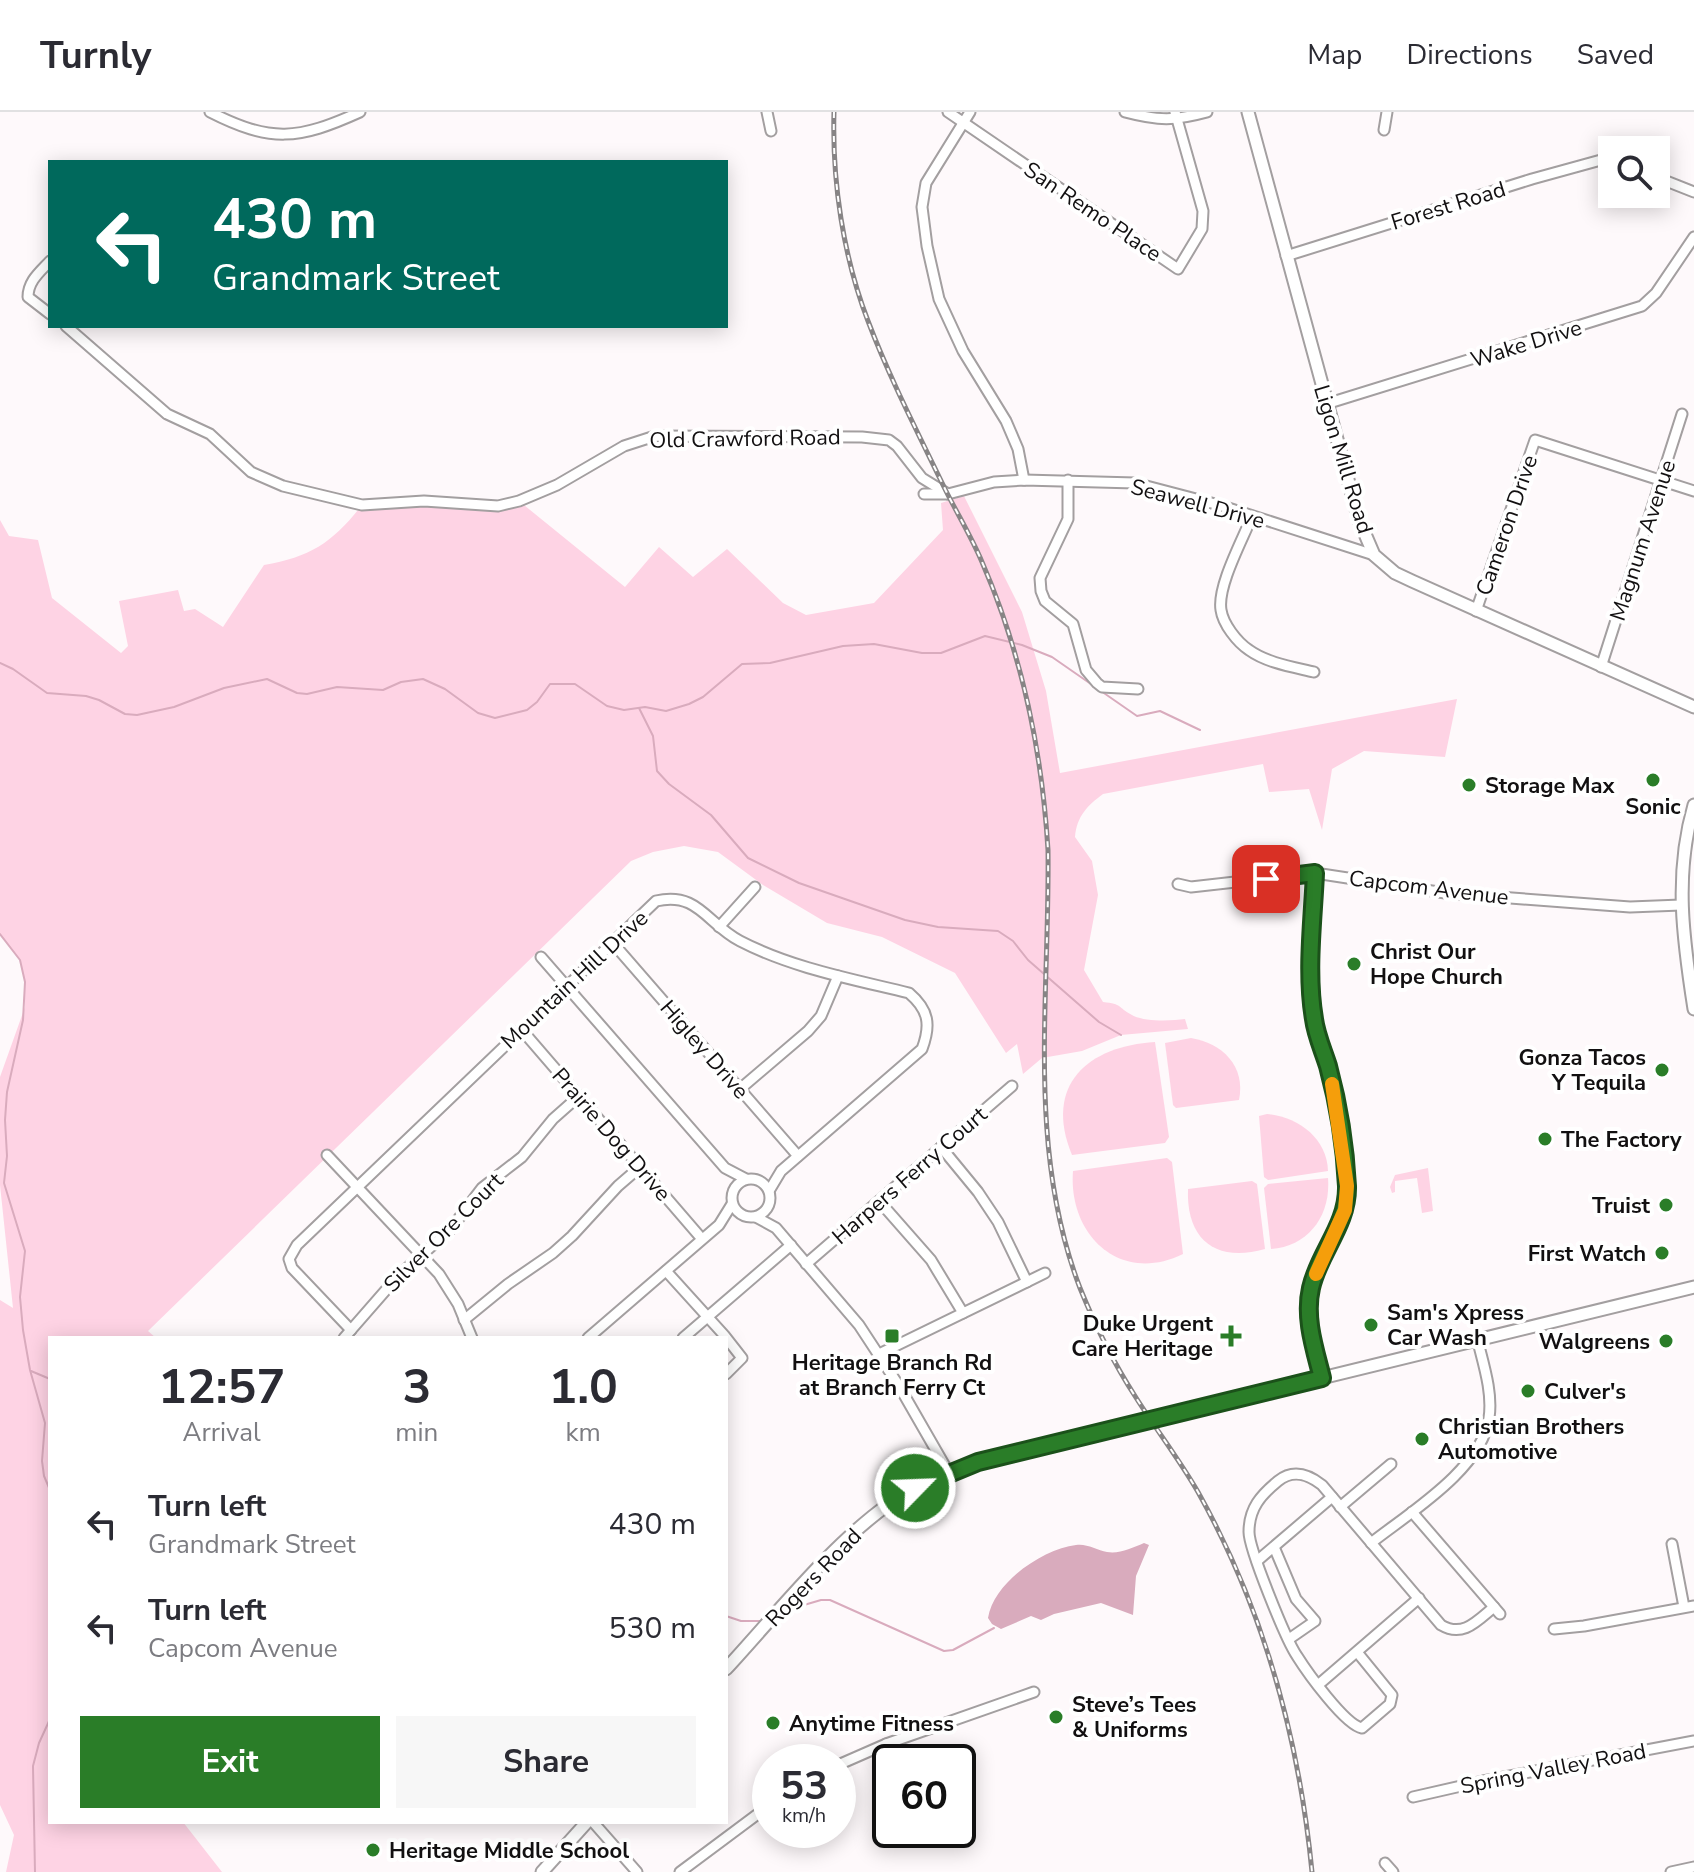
<!DOCTYPE html>
<html lang="en">
<head>
<meta charset="utf-8">
<style>
	body { margin:0; font-family:"Nunito Sans",sans-serif; background:#f7f7f7; color:#2b2b33; height:100vh; display:flex; flex-direction:column; font-size:30px; white-space:nowrap }
	* { box-sizing:border-box; margin:0 }
	p { font-size:26px; color:#7c7c81 }
	.icon { flex:none; width:44px; height:44px; fill:none; stroke:currentColor; stroke-width:2; stroke-linecap:round; stroke-linejoin:round }
	.map { position:relative; flex:1; overflow:hidden }
	.drawer { position:absolute; left:48px; top:1224px; width:680px; height:488px; display:flex; flex-direction:column; background:#fff; border-radius:0px; box-shadow:0 4px 20px #0003 }
	.drawer>* { flex:none }
	.guide { position:absolute; left:48px; top:48px; width:680px; height:168px; border-radius:0px; box-shadow:0 4px 20px #0003; background:#00695c; color:#fff; overflow:hidden }
	.controls { position:absolute; left:1598px; top:24px; display:grid; gap:16px }
	.controls a { display:grid; place-items:center; width:72px; height:72px; border-radius:0px; background:#fff; box-shadow:0 4px 20px #0003; font-size:40px }
	.speed { position:absolute; left:752px; top:1632px; display:flex; gap:16px; font-size:40px; font-weight:700; text-align:center }
	.speed>* { display:grid; place-content:center; width:104px; height:104px; border-radius:50%; background:#fff; box-shadow:0 4px 20px #0003; line-height:1 }
	.speed small { font-size:20px; font-weight:400 }
	.speed .limit { border:4px solid #111; border-radius:12px; background:#fff; color:#111 }
	.pin { position:absolute; display:grid; place-items:center; width:68px; height:68px; color:#fff; margin:-34px; border-radius:16px; box-shadow:0 4px 12px #0006 }
	.me { position:absolute; width:88px; margin:-44px; rotate:66deg; stroke-linejoin:round; filter:drop-shadow(0 0 6px #0008) }
	.turn { display:flex; align-items:center; gap:28px; height:168px; padding:0 32px; font-size:36px }
	.turn .icon { width:104px; height:104px; stroke-width:2.5 }
	.turn b { display:block; font-size:56px; line-height:68px }
	.eta { display:flex; justify-content:space-evenly; align-items:center; height:136px; text-align:center }
	.eta b { font-size:48px; font-weight:700; line-height:56px }
	.action { display:flex; gap:16px; margin-top:auto; padding:16px 32px }
	.action a { flex:1; height:92px; border-radius:0px; background:#2a7d28; color:#fff; font-size:32px; font-weight:700; line-height:92px; text-align:center }
	.action a+a { background:#f7f7f7; color:#2b2b33 }
	ul { padding:0; list-style:none }
	li { display:flex; align-items:center; gap:24px; height:104px; padding:0 32px }
	li div { flex:1 }
	li b { display:block; font-size:30px }
	li em { font-style:normal }
	header { display:flex; align-items:center; gap:48px; box-sizing:border-box; height:112px; padding:0 40px; background:#fff; border-bottom:2px solid #e1e1e2 }
	header strong { font-size:38px }
	nav { display:flex; gap:44px; margin-inline-start:auto; font-size:28px }
	.map>svg:first-child { display:block }
</style>
</head>
<body>
<header>
<strong>Turnly</strong>
<nav><a>Map</a><a>Directions</a><a>Saved</a></nav>
</header>
<div class="map">
<svg width="1694" height="1760" viewBox="0 0 1694 1760">
	<rect width="100%" height="100%" fill="#fef9fb"/>
	<g fill="#fed3e4">
		<path d="M964,384L1022,500L1046,579L1060,661L1457,587L1445,645L1364,639L1332,657L1322,718L1309,677L1269,680L1263,652L1103,682C1087,694 1077,704 1075,725L1092,749L1098,783L1084,858L1103,890C1123,892 1117,895 1132,903C1144,910 1171,909 1185,907L1188,917L1121,923L1082,939L1042,946L1023,962L1017,932L1006,941L955,861L882,825L827,811L763,773L718,740L684,734L653,740L631,749L148,1219L156,1226H50V1710H183L222,1760H6L14,1723L0,1693V1188L13,1196L0,1073V965L25,895V870L20,848L0,822V408L9,424L38,428L52,486L121,541L128,534L119,489L178,478L184,499L195,497L223,515L264,453C311,445 333,430 362,393L498,394L519,389L625,475L659,435L693,465L727,437L783,491L806,503L874,491L943,418L941,391Z"/>
		<path d="M1191,926C1222,931 1246,954 1239,988L1176,996L1173,993L1165,931Z"/>
		<path d="M1155,930L1169,1025L1165,1031L1072,1043C1043,973 1088,934 1155,930Z"/>
		<path d="M1267,1002C1298,1005 1327,1026 1328,1059L1268,1068L1264,1065L1259,1004Z"/>
		<path d="M1167,1046L1172,1050L1183,1142C1120,1173 1068,1123 1073,1059Z"/>
		<path d="M1428,1056L1433,1099L1422,1101L1417,1066L1395,1069V1080L1392,1081L1390,1075L1395,1063Z"/>
		<path d="M1328,1066C1331,1103 1309,1134 1271,1137L1264,1076L1268,1072Z"/>
		<path d="M1252,1069L1257,1072L1265,1137C1216,1151 1186,1128 1188,1077Z"/>
	</g>
	<path fill="#d9abbd" d="M1144,1431L1149,1433L1136,1464L1133,1503L1101,1491L1054,1502L1041,1508L1031,1504L1001,1517L992,1512L988,1506C994,1470 1043,1437 1076,1433C1086,1431 1097,1438 1107,1440C1120,1442 1132,1436 1144,1431Z"/>
	<g fill="none" stroke-linecap="round" stroke-linejoin="round">
		<g stroke="#d9abbd" stroke-width="2">
			<path d="M0,551L13,557L47,581L86,584L99,588L125,602L137,603L174,595L224,576L267,567L297,581L307,582L337,575L383,578L401,570L423,567L445,577L478,601L495,606L527,598L537,590L550,572H575L607,594L624,598L645,595L666,599L689,592L703,585L742,552L770,551L843,534L874,532L922,541H941L985,524L1022,533L1052,545L1137,604L1160,599L1200,618"/>
			<path d="M639,596L653,624L657,659L669,672L711,703L748,746L799,771L905,808L938,815L998,819L1013,829L1028,848L1099,910L1121,923"/>
			<path d="M0,822L20,848L25,870L23,908L7,980L5,1008L7,1044L4,1071L25,1139L20,1185L23,1218L30,1258L45,1311L42,1349L44,1364L50,1378"/>
			<path d="M31,1259L50,1267"/>
			<path d="M787,1498L821,1488H830L944,1539L953,1538L994,1516"/>
			<path d="M726,1504L741,1509H763"/>
			<path d="M35,1760L33,1654L39,1631L50,1607"/>
		</g>
		<g stroke="#a39fa0" stroke-width="13">
			<g id="minor">
				<path d="M210,0C271,31 298,28 360,0"/>
				<path d="M767,0L771,19"/>
				<path d="M948,0L1178,157L1202,117L1203,99L1175,0"/>
				<path d="M970,0L926,71L922,95L927,134L939,187L963,239L1006,309L1018,337L1024,368"/>
				<path d="M1125,0C1159,9 1174,9 1207,0"/>
				<path d="M1384,18L1387,0"/>
				<path d="M1656,65L1694,80"/>
				<path d="M1286,144L1532,67L1601,48L1612,50"/>
				<path d="M50,149C40,160 28,169 28,185L50,202"/>
				<path d="M66,214L167,302L210,322L251,360L283,374L362,393L424,389L498,394L519,389L557,373L624,334L655,324L862,325L889,328L897,334L922,366L948,382"/>
				<path d="M1326,292L1642,194L1656,181L1694,125"/>
				<path d="M1068,368V407L1040,466L1041,479L1045,489L1073,512L1086,558L1097,571L1102,575L1138,577"/>
				<path d="M924,382H948L994,370L1024,368L1135,371L1219,393L1374,443"/>
				<path d="M1252,404C1243,427 1217,474 1221,498C1223,512 1237,530 1249,538C1267,551 1293,555 1314,560"/>
				<path d="M1476,499L1535,328L1694,379"/>
				<path d="M1601,555L1682,302"/>
				<path d="M1315,761L1311,878L1316,918L1336,990L1347,1074L1345,1098L1342,1109L1311,1174C1307,1206 1314,1235 1322,1266"/>
				<path d="M1178,772L1191,775L1315,761L1445,781L1630,795L1681,793"/>
				<path d="M719,815L755,775"/>
				<path d="M612,830L798,1044"/>
				<path d="M541,845L725,1056L746,1067"/>
				<path d="M521,917L702,1127"/>
				<path d="M740,977L808,919L821,904L838,864"/>
				<path d="M941,1035L978,1080L998,1110L1027,1170"/>
				<path d="M327,1043L439,1162L458,1192L472,1226"/>
				<circle cx="751" cy="1086" r="19"/>
				<path d="M880,1090L931,1148L963,1201"/>
				<path d="M756,1105L776,1116L859,1213L899,1274L949,1361"/>
				<path d="M806,1152L1012,974"/>
				<path d="M666,1159L724,1223L742,1246L726,1262"/>
				<path d="M464,1208L508,1172L553,1141L572,1124L618,1074L640,1055"/>
				<path d="M351,1218L292,1156L289,1147L297,1133L656,789C698,779 707,812 740,829C792,856 852,867 909,881C929,898 931,913 922,937L781,1059L769,1079"/>
				<path d="M344,1226L399,1163L450,1118L482,1076L522,1045L553,1007L579,984"/>
				<path d="M588,1226L719,1113L732,1092"/>
				<path d="M683,1226L791,1133"/>
				<path d="M879,1242L1045,1161"/>
				<path d="M1340,1395L1391,1352"/>
				<path d="M1412,1400L1500,1502"/>
				<path d="M1371,1431C1409,1401 1482,1357 1489,1306C1493,1280 1483,1251 1477,1226"/>
				<path d="M1672,1432L1684,1495"/>
				<path d="M1274,1435L1296,1487L1315,1509L1289,1527"/>
				<path d="M1257,1449L1332,1385"/>
				<path d="M1554,1517L1584,1514L1694,1494"/>
				<path d="M1357,1540L1392,1583L1390,1592L1362,1616C1345,1613 1307,1560 1297,1544C1286,1528 1249,1437 1249,1420C1249,1396 1261,1383 1278,1369C1293,1357 1308,1362 1322,1373L1441,1513C1463,1526 1477,1509 1494,1495"/>
				<path d="M1318,1573L1419,1486"/>
				<path d="M886,1632L893,1650"/>
				<path d="M838,1653L886,1632L1034,1580"/>
				<path d="M1413,1685L1483,1669L1694,1629"/>
				<path d="M593,1710L637,1760"/>
				<path d="M917,1718L920,1727"/>
				<path d="M1385,1751L1393,1760"/>
				<path d="M680,1760L770,1693"/>
				<path d="M1671,1760L1694,1755"/>
			</g>
		</g>
		<g stroke="#a39fa0" stroke-width="15">
			<g id="major">
				<path d="M1248,0L1359,408L1374,443L1395,461L1412,469L1694,595"/>
				<path d="M1694,693C1674,762 1683,827 1694,897"/>
				<path d="M726,1557C775,1504 831,1433 889,1392C916,1373 947,1362 978,1350L1694,1175"/>
				<path d="M542,1760L587,1710"/>
			</g>
		</g>
		<use href="#minor" stroke="#fff" stroke-width="9"/>
		<use href="#major" stroke="#fff" stroke-width="11"/>
		<g stroke="#878485" stroke-width="5">
			<path id="rail" d="M834,0C832,69 843,144 868,209C890,267 919,323 946,379C958,403 972,426 982,450C1022,542 1042,639 1048,738C1050,885 1026,1035 1080,1176C1095,1213 1113,1250 1135,1284C1155,1316 1179,1347 1198,1380C1264,1498 1299,1626 1312,1760"/>
		</g>
		<use href="#rail" stroke="#fff" stroke-width="2" stroke-dasharray="6" stroke-linecap="butt"/>
	</g>
	<g fill="none" stroke-linecap="round" stroke-linejoin="round">
		<g stroke="#1b511a" stroke-width="20">
			<path id="route" d="M915,1376L978,1350L1322,1266C1315,1238 1304,1206 1311,1176C1319,1140 1348,1113 1347,1074C1345,1034 1338,991 1328,954C1323,938 1316,923 1314,907C1306,860 1313,808 1315,761L1266,767"/>
		</g>
		<use href="#route" stroke="#2a7d28" stroke-width="14"/>
		<path stroke="#f59e0b" stroke-width="14" d="M1316,1162L1345,1098L1347,1074L1332,972"/>
	</g>
	<g fill="#2a7d28" stroke="#fff" stroke-width="3">
		<circle cx="1653" cy="668" r="8"/>
		<circle cx="1469" cy="673" r="8"/>
		<circle cx="1354" cy="852" r="8"/>
		<circle cx="1662" cy="958" r="8"/>
		<circle cx="1545" cy="1027" r="8"/>
		<circle cx="1666" cy="1093" r="8"/>
		<circle cx="1662" cy="1141" r="8"/>
		<circle cx="1371" cy="1213" r="8"/>
		<rect x="884" y="1216" width="16" height="16" rx="4"/>
		<path d="M1227 1212h8v8h8v8h-8v8h-8v-8h-8v-8h8z"/>
		<circle cx="1666" cy="1229" r="8"/>
		<circle cx="1528" cy="1279" r="8"/>
		<circle cx="1422" cy="1327" r="8"/>
		<circle cx="1056" cy="1605" r="8"/>
		<circle cx="773" cy="1611" r="8"/>
		<circle cx="373" cy="1738" r="8"/>
	</g>
	<g text-anchor="middle" stroke-width="8" stroke-linejoin="round" paint-order="stroke">
		<g font-size="22" fill="#121011" stroke="#fff">
			<text transform="translate(1448 93) rotate(-17)" y="8">Forest Road</text>
			<text transform="translate(1093 99) rotate(34)" y="8">San Remo Place</text>
			<text transform="translate(1526 231) rotate(-17)" y="8">Wake Drive</text>
			<text transform="translate(745 326) rotate(-1)" y="8">Old Crawford Road</text>
			<text transform="translate(1344 347) rotate(73)" y="8">Ligon Mill Road</text>
			<text transform="translate(1198 391) rotate(15)" y="8">Seawell Drive</text>
			<text transform="translate(1506 413) rotate(-71)" y="8">Cameron Drive</text>
			<text transform="translate(1642 428) rotate(-72)" y="8">Magnum Avenue</text>
			<text transform="translate(1429 775) rotate(7)" y="8">Capcom Avenue</text>
			<text transform="translate(574 867) rotate(-43)" y="8">Mountain Hill Drive</text>
			<text transform="translate(705 937) rotate(49)" y="8">Higley Drive</text>
			<text transform="translate(612 1022) rotate(49)" y="8">Prairie Dog Drive</text>
			<text transform="translate(909 1063) rotate(-41)" y="8">Harpers Ferry Court</text>
			<text transform="translate(443 1120) rotate(-45)" y="8">Silver Ore Court</text>
			<text transform="translate(813 1465) rotate(-46)" y="8">Rogers Road</text>
			<text transform="translate(1553 1656) rotate(-11)" y="8">Spring Valley Road</text>
		</g>
		<g font-size="22" font-weight="bold" fill="#121011" stroke="#fff" text-anchor="start">
			<text x="1485" y="681">Storage Max</text>
			<text x="1653" y="702" text-anchor="middle">Sonic</text>
			<text x="1370" y="847">Christ Our<tspan x="1370" dy="25">Hope Church</tspan></text>
			<text x="1646" y="953" text-anchor="end">Gonza Tacos<tspan x="1646" dy="25">Y Tequila</tspan></text>
			<text x="1561" y="1035">The Factory</text>
			<text x="1650" y="1101" text-anchor="end">Truist</text>
			<text x="1646" y="1149" text-anchor="end">First Watch</text>
			<text x="1387" y="1208">Sam's Xpress<tspan x="1387" dy="25">Car Wash</tspan></text>
			<text x="1213" y="1219" text-anchor="end">Duke Urgent<tspan x="1213" dy="25">Care Heritage</tspan></text>
			<text x="1650" y="1237" text-anchor="end">Walgreens</text>
			<text x="892" y="1258" text-anchor="middle">Heritage Branch Rd<tspan x="892" dy="25">at Branch Ferry Ct</tspan></text>
			<text x="1544" y="1287">Culver's</text>
			<text x="1438" y="1322">Christian Brothers<tspan x="1438" dy="25">Automotive</tspan></text>
			<text x="1072" y="1600">Steve’s Tees<tspan x="1072" dy="25">&amp; Uniforms</tspan></text>
			<text x="789" y="1619">Anytime Fitness</text>
			<text x="389" y="1746">Heritage Middle School</text>
		</g>
	</g>
</svg>
<div class="controls">
<a><svg class="icon" aria-label="search" viewBox="0 0 24 24"><circle cx="10" cy="10" r="6"/><path d="M15 15l6 6"/></svg></a>
</div>
<div class="speed"><div>53<small>km/h</small></div><div class="limit">60</div></div>
<div class="pin" style="left:1266px;top:767px;background:#d93025"><svg class="icon" aria-label="arrive" viewBox="0 0 24 24"><path d="M6 21V4h12l-3 4 3 4H6"/></svg></div>
<svg class="me" style="left:915px;top:1376px" viewBox="-20 -20 40 40"><circle r="17" fill="#2a7d28" stroke="#fff" stroke-width="3"/><path d="M0-11L8 9 0 5-8 9z" fill="#fff"/></svg>
<div class="guide">
<div class="turn"><svg class="icon" aria-label="left" viewBox="0 0 24 24"><path d="M17 20v-9H6M10 6l-5 5 5 5"/></svg><div><b>430 m</b>Grandmark Street</div></div>
</div>
<section class="drawer">
<div class="eta">
<div><b>12:57</b><p>Arrival</p></div>
<div><b>3</b><p>min</p></div>
<div><b>1.0</b><p>km</p></div>
</div>
<ul>
<li><svg class="icon" aria-label="left" viewBox="0 0 24 24"><path d="M17 20v-9H6M10 6l-5 5 5 5"/></svg><div><b>Turn left</b><p>Grandmark Street</p></div><em>430 m</em></li>
<li><svg class="icon" aria-label="left" viewBox="0 0 24 24"><path d="M17 20v-9H6M10 6l-5 5 5 5"/></svg><div><b>Turn left</b><p>Capcom Avenue</p></div><em>530 m</em></li>
</ul>
<div class="action"><a>Exit</a><a>Share</a></div>
</section>
</div>
</body>
</html>
